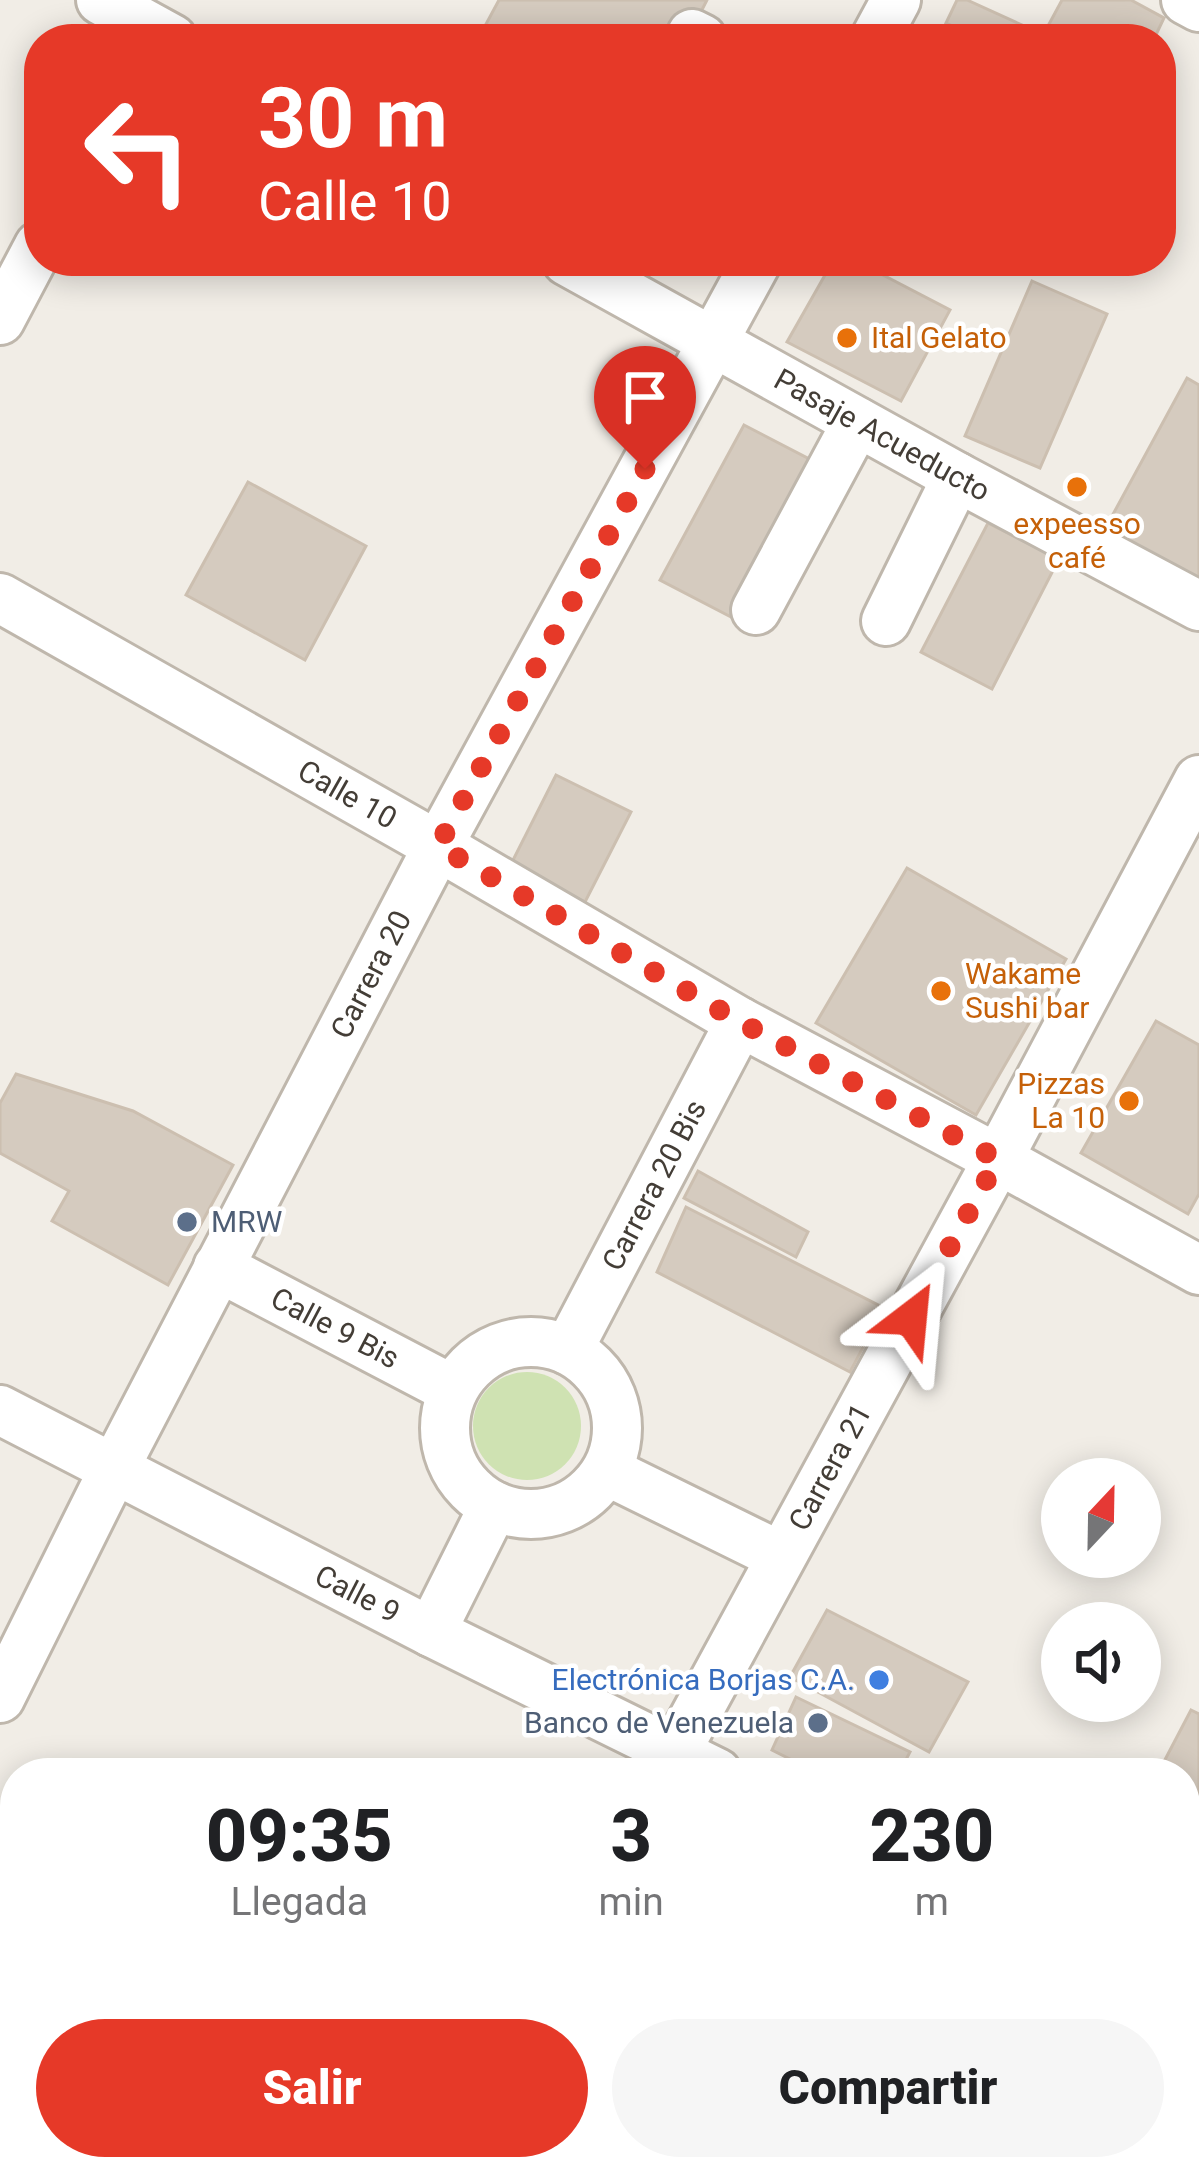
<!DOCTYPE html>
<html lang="es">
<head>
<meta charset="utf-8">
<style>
	body { margin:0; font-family:Roboto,sans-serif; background:#f6f6f6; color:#202124; height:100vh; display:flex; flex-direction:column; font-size:45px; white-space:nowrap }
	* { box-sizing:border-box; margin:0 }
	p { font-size:39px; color:#757577 }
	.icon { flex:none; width:66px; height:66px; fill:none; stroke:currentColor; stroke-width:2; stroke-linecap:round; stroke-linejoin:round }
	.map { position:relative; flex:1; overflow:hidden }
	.drawer { position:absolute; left:0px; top:1758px; width:1200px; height:423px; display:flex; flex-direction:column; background:#fff; border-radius:48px 48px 0 0; box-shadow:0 6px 30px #0003 }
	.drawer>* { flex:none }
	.guide { position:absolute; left:24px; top:24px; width:1152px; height:252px; border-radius:48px; box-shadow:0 6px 30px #0003; background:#e63928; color:#fff; overflow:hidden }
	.needle { width:78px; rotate:22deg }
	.buttons { position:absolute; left:1041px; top:1458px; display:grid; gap:24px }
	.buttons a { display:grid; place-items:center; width:120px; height:120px; border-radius:50%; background:#fff; box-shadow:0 6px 30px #0003; font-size:60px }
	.pin { position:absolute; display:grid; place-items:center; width:102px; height:102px; color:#fff; margin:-123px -51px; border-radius:50% 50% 50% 0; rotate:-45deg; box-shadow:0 0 12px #0007 }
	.pin .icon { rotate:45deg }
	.me { position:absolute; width:132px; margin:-66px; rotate:29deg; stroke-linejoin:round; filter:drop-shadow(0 0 9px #0008) }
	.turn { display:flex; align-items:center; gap:42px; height:252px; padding:0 36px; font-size:54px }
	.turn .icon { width:156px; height:156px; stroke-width:2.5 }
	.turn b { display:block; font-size:84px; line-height:102px }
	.eta { display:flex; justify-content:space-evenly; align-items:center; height:204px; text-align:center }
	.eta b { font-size:72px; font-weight:800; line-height:84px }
	.primary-button { display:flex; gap:24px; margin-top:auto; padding:24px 36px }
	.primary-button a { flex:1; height:138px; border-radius:72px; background:#e63928; color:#fff; font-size:48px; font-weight:800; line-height:138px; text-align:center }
	.primary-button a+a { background:#f6f6f6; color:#202124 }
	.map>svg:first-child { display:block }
</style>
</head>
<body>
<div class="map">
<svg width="1199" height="2180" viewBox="0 0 1199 2180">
	<rect width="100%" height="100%" fill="#f1ede6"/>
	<circle fill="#cfe2b2" cx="527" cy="1426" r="54"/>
	<g fill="#d5cbbf" stroke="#ccbfb0" stroke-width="3">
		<path d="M499,0H707L687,39H478Z"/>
		<path d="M957,0H967L1022,25L1016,39H982L946,23Z"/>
		<path d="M1062,0H1131L1164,18L1154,39H1041Z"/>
		<path d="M833,261H856L950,310L901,401L787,342Z"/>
		<path d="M1032,281L1107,314L1040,468L965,436Z"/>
		<path d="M1187,378L1199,385V579L1105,529Z"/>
		<path d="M744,425L815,462L733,618L660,580Z"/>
		<path d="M248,482L366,546L305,660L186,595Z"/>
		<path d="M988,523L1059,559L992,689L921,652Z"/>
		<path d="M556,775L631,812L585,902L511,864Z"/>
		<path d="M907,868L1066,959L976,1115L816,1023Z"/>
		<path d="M1156,1021L1199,1045V1194L1188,1214L1081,1153Z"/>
		<path d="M16,1074L133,1111L233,1165L168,1285L52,1221L69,1191L0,1153V1103Z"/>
		<path d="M698,1171L808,1232L796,1257L684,1198Z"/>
		<path d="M686,1207L884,1308L850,1372L657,1272Z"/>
		<path d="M827,1610L968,1682L929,1752L790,1677Z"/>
		<path d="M796,1697L910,1752L899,1773H818L772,1750Z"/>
		<path d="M1191,1710L1199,1714V1972L1185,1965V1773H1158Z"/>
		<path d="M564,2166H673L699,2180H557Z"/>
		<path d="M855,2166H1107L1113,2170L1107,2180H883Z"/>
	</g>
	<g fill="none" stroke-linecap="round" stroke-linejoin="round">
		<g stroke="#bfb7ac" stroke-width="54">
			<g id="minor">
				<path d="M101,0L172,39"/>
				<path d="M1186,0L1199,7"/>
				<path d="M692,34L702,39"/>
				<path d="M875,39L896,0"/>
				<path id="s1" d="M567,261L957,477L1199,606"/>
				<path d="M0,320L39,246"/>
				<path id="s2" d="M0,598L438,846L740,1022L998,1159L1199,1270"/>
				<path d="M756,610L857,422"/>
				<path d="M886,621L957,477"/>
				<path id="s3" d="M218,1267L453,1390"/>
				<circle cx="531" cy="1428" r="86"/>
				<path id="s4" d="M568,1350L740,1022"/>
				<path id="s5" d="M0,1410L431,1632L717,1773"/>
				<path d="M607,1471L780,1556"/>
				<path d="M431,1632L494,1506"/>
				<path id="s6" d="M0,1698L114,1469L438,846L757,261"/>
				<path id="s7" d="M664,1773L998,1159L1199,780"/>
				<path d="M1185,2007L1199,2014"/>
				<path d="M0,2018L15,2025"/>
				<path d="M1185,2144L1199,2119"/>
				<path d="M294,2166L321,2180"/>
				<path d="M421,2180L428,2166"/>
				<path d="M504,2180L511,2166"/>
			</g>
		</g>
		<use href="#minor" stroke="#fff" stroke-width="48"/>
	</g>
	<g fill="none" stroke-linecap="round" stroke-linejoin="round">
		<path stroke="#e63928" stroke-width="21" stroke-dasharray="0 37.8" d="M645,469L438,846L740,1022L998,1159L911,1318"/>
	</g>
	<g fill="#e8710a" stroke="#fff" stroke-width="4.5">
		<circle cx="847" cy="338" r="12"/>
		<circle cx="1077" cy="487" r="12"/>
		<circle cx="941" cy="991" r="12"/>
		<circle cx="1129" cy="1101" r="12"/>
	</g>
	<g fill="#5c6f8a" stroke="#fff" stroke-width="4.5">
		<circle cx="187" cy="1222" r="12"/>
		<circle cx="818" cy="1723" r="12"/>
	</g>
	<circle fill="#3f7fe0" stroke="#fff" stroke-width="4.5" cx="879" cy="1680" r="12"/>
	<g text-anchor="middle" stroke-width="9" stroke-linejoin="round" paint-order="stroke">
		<g font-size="30" fill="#c56008" stroke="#fff" text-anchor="start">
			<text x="871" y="348">Ital Gelato</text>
			<text x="1077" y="534" text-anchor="middle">expeesso<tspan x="1077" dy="34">café</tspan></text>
			<text x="965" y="984">Wakame<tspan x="965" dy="34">Sushi bar</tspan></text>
			<text x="1105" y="1094" text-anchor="end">Pizzas<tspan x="1105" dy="34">La 10</tspan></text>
		</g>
		<g font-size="30" fill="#433d36" stroke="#fff">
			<text dy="10" stroke="none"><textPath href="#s1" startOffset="360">Pasaje Acueducto</textPath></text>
			<text dy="10" stroke="none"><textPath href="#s2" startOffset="399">Calle 10</textPath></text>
			<text dy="10" stroke="none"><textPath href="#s6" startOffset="813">Carrera 20</textPath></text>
			<text dy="10" stroke="none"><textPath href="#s4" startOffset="186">Carrera 20 Bis</textPath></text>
			<text dy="10" stroke="none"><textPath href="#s3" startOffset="132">Calle 9 Bis</textPath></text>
			<text dy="10" stroke="none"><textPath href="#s7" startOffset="348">Carrera 21</textPath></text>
			<text dy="10" stroke="none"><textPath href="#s5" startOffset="402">Calle 9</textPath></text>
		</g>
		<g font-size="30" fill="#4e5e75" stroke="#fff" text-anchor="start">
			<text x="211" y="1232">MRW</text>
			<text x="794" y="1733" text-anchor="end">Banco de Venezuela</text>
		</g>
		<g font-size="30" fill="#366cbe" stroke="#fff" text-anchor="end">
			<text x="855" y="1690">Electrónica Borjas C.A.</text>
		</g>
	</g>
</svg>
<div class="buttons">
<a><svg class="needle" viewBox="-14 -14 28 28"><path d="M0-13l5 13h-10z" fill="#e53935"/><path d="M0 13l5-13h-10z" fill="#757577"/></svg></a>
<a><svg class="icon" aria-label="sound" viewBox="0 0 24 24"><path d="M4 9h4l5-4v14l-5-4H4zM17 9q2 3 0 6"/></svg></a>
</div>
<div class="pin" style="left:645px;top:469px;background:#d93025"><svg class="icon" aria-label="arrive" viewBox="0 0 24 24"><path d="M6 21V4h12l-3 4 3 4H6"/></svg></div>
<svg class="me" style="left:911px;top:1318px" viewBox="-20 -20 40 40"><path d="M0-17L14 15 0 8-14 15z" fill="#e63928" stroke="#fff" stroke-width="4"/></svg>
<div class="guide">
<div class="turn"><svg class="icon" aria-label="left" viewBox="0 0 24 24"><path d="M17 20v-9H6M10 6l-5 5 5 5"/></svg><div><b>30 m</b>Calle 10</div></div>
</div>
<section class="drawer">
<div class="eta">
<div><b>09:35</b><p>Llegada</p></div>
<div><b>3</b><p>min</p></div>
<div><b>230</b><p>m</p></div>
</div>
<div class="primary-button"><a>Salir</a><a>Compartir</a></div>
</section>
</div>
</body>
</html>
